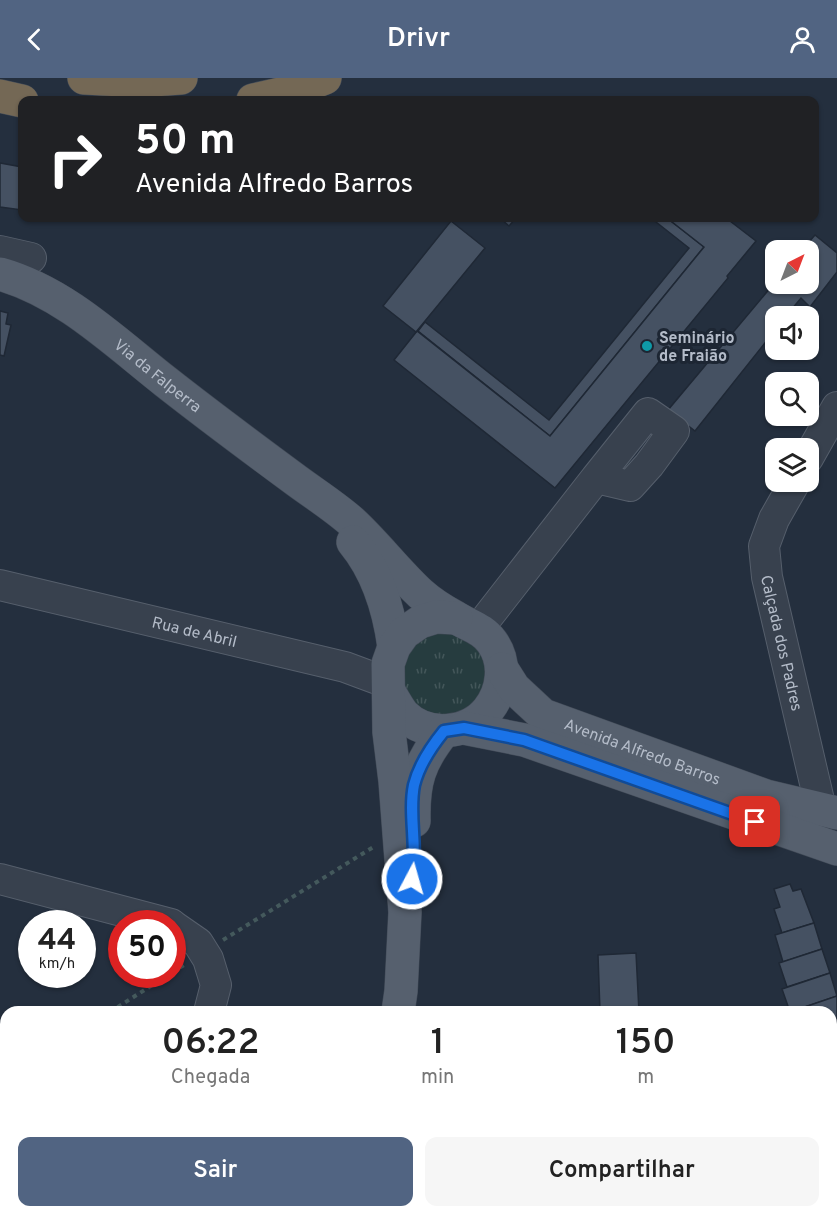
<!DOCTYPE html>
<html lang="pt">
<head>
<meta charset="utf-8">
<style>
	body { margin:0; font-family:Overpass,sans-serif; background:#f6f6f6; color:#222; height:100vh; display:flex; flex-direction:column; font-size:22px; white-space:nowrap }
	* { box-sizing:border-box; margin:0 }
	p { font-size:20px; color:#767676 }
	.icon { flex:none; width:33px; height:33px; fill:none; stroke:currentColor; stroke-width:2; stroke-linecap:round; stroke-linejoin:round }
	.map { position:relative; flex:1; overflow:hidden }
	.panel { position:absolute; left:0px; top:928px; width:837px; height:212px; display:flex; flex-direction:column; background:#fff; border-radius:18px 18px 0 0; box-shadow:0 2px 4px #0004 }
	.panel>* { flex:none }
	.banner { position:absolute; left:18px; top:18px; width:801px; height:126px; border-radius:12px; box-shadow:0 2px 4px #0004; background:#202124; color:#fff; overflow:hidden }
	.needle { width:39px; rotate:42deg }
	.fabs { position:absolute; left:765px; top:162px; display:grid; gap:12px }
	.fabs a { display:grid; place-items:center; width:54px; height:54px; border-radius:12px; background:#fff; box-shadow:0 2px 4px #0004; font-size:30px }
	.speed { position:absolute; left:18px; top:832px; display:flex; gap:12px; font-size:30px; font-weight:700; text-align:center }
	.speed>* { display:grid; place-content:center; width:78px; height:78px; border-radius:50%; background:#fff; box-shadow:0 2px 4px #0004; line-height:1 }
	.speed small { font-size:15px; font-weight:400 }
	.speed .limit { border:9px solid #d22; background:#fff; color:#111 }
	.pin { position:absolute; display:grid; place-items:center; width:51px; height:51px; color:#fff; margin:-26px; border-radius:12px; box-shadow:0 3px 9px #0006 }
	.me { position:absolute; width:66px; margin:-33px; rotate:6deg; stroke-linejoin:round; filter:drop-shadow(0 0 4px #0008) }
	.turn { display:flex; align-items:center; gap:21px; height:126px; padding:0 18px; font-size:27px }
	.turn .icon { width:78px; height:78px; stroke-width:2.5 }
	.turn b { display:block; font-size:42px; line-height:51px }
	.eta { display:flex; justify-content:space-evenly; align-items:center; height:102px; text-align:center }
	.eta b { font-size:36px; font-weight:600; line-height:42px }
	.cta { display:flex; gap:12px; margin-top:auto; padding:12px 18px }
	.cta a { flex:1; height:69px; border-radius:12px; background:#516482; color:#fff; font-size:24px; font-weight:600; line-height:69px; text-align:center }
	.cta a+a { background:#f6f6f6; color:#222 }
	header { display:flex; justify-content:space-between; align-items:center; height:78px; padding:0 18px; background:#516482; color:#fff; font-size:27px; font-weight:600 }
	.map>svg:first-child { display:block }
</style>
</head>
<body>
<header><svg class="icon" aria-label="back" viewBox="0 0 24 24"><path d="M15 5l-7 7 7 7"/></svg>Drivr<svg class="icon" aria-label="person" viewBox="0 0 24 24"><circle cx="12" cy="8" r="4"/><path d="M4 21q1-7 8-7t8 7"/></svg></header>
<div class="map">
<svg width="837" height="1139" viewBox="0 0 837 1139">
	<defs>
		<pattern id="grass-tufts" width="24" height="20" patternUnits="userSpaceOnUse" patternTransform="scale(1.5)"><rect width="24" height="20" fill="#263c3f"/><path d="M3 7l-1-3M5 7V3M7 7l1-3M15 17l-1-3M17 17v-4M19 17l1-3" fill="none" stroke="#435659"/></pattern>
	</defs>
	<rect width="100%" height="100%" fill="#242f3e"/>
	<path fill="url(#grass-tufts)" d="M444,550L487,575V618L450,644L411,630L398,594L412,563Z"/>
	<g fill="#455162" stroke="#1f2835" stroke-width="1.5">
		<path d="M0,85L22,89V132L0,129Z"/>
		<path d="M500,140H516L509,148Z"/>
		<path d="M651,140H667L704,169L550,358L418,253L425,244L549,342L689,170Z"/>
		<path d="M667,140H726L756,163L727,198L728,200L555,410L394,282L417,253L550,358L704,169Z"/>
		<path d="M451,143L485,170L416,254L383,228Z"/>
		<path d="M815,157L837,175V194L810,229L801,220L786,238H776V251L695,353L668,332L776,203V206H808V172H802Z"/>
		<path d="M0,233L8,235L6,246L11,247L4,278L0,277Z"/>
		<path d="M790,806L793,813L801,811L814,845L782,855L774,831L780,829L774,811Z"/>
		<path d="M814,845L822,871L783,884L775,857Z"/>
		<path d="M822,871L830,895L787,909L779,885Z"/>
		<path d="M636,875L639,934H600L598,877Z"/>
		<path d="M830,895L837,918L790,934L782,911Z"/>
		<path d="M837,918V946L831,948V934H790Z"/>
		<path d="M831,1126L837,1127V1139H815V1134H831Z"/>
		<path d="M793,1134H815V1139H792Z"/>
	</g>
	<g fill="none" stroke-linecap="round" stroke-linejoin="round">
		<g stroke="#565f6c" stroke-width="32">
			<g id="minor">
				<path d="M0,173L31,180"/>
				<path d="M808,380L837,329"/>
				<path id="s1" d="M795,404L774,441L764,468L767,499L821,731"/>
				<path id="s2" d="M0,507L345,589L388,605"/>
				<path d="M479,550L596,400L630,408L649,387L674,353L648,335L596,400"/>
				<path d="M0,801L171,846"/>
				<path d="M172,847L198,865L208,881L216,907L209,934"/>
				<path d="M831,1010L837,1003"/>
				<path d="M831,1080L837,1085"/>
				<path d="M757,1134L758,1139"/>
				<path d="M157,1139L159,1134"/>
			</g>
		</g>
		<g stroke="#414a57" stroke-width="34">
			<g id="major">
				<path id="s3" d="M0,196C64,214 115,264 166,304C208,337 251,369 293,400C313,415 334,428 352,444C376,466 397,494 421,516C431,525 444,533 455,539C469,548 482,550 492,564C507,585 503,613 488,632C468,657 427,660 404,637C398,630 394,621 389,614"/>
				<path d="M353,464C377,493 389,532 394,569"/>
				<path id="s4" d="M502,591L514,610L543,637L766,718L837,735"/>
				<path d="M464,650L524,662L837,771"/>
				<path d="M414,743C413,704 419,684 444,653"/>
				<path d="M398,934L401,913L405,834L395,703L389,654L388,586L394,569L404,555L420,544L436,539L456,540"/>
				<path d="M356,1139L357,1134"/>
			</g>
		</g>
		<g stroke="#434c59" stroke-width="34">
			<g id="highway">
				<path d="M84,0L140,3L181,0"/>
				<path d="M0,18L22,23"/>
				<path d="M253,22L289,14L325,0"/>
			</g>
		</g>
		<g stroke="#44595c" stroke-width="4" stroke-dasharray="4.5 4.5" stroke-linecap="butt">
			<path d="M223,862L375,768"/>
			<path d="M172,894L184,887"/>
			<path d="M110,934L168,897"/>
			<path d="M0,1006L6,1002"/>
		</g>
		<use href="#minor" stroke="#38414e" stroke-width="30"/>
		<use href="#major" stroke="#56606e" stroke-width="33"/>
		<use href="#highway" stroke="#746855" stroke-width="33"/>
	</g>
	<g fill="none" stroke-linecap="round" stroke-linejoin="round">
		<g stroke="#114b97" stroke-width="15">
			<path id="route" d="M412,801C418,770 408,736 414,707C419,687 431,669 444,653L464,650L524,662L755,744"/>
		</g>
		<use href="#route" stroke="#1a73e8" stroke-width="10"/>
	</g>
	<circle fill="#0f9aa8" stroke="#1d2633" stroke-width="2" cx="647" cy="268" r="6"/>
	<g text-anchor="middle" stroke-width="6" stroke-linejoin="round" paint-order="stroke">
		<g font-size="16" font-weight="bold" fill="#b4bcc9" stroke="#1d2633" text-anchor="start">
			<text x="659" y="265">Seminário<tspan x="659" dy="18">de Fraião</tspan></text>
		</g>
		<g font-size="16" fill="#b4bcc9" stroke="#1d2633">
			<text dy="6" stroke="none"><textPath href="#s3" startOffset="189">Via da Falperra</textPath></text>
			<text dy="6" stroke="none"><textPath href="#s2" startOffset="200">Rua de Abril</textPath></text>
			<text dy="6" stroke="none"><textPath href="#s1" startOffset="170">Calçada dos Padres</textPath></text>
			<text dy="6" stroke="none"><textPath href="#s4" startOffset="168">Avenida Alfredo Barros</textPath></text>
		</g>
	</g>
</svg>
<div class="fabs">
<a><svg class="needle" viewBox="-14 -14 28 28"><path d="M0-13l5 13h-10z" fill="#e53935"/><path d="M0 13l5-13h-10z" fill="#767676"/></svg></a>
<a><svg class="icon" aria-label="sound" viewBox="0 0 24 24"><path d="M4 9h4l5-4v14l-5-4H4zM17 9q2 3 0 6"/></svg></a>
<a><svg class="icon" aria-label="search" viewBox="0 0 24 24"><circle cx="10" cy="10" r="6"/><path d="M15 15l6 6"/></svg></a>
<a><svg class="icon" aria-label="layers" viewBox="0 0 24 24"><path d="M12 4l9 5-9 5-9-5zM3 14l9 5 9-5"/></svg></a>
</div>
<div class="speed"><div>44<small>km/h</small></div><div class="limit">50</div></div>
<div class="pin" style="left:755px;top:744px;background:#d93025"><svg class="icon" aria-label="arrive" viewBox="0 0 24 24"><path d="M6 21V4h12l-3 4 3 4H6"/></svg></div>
<svg class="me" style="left:412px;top:801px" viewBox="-20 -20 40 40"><circle r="17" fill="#1a73e8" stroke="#fff" stroke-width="3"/><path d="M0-11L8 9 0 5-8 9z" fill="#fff"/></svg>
<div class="banner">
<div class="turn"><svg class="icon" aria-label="right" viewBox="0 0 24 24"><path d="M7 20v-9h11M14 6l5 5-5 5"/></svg><div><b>50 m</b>Avenida Alfredo Barros</div></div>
</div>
<section class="panel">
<div class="eta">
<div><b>06:22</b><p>Chegada</p></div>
<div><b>1</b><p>min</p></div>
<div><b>150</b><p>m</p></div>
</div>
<div class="cta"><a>Sair</a><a>Compartilhar</a></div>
</section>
</div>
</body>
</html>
